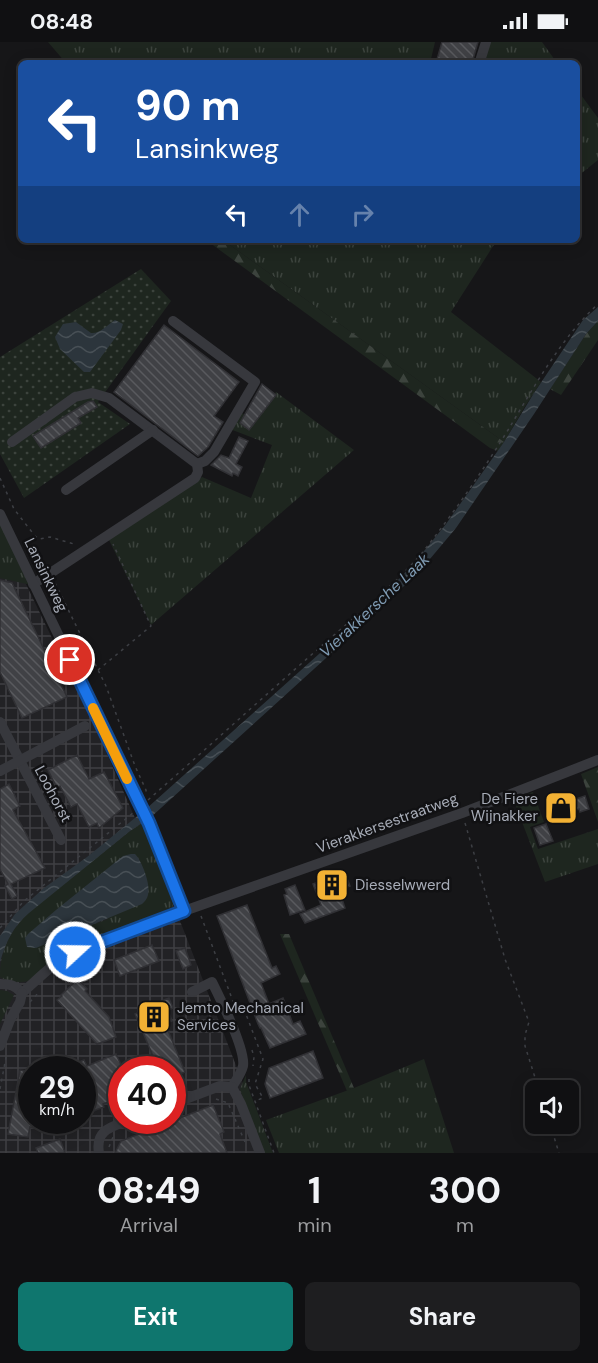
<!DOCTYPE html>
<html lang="en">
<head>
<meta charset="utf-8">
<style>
	body { margin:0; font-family:"DM Sans",sans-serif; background:#1e1e20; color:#f1f3f6; height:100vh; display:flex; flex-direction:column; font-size:22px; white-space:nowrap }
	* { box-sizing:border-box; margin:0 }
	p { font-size:20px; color:#9c9d9f }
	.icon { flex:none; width:33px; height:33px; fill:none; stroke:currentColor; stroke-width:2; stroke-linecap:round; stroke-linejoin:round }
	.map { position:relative; height:1111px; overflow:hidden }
	.drawer { display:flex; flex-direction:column; background:#101012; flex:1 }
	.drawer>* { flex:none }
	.guide { position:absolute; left:18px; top:18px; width:562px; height:183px; border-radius:9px; box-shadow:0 3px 15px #0003,0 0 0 2px #303032; background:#1a4fa0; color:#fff; overflow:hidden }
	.tools { position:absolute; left:525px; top:1038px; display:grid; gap:12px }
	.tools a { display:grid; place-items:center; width:54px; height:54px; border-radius:9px; background:#101012; box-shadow:0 3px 15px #0003,0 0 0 2px #303032; font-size:30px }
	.speed { position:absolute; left:18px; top:1014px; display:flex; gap:12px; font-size:30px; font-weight:700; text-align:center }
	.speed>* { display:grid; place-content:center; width:78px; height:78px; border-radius:50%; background:#101012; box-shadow:0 3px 15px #0003,0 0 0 2px #303032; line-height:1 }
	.speed small { font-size:15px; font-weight:400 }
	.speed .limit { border:9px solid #d22; background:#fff; color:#111 }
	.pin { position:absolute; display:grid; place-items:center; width:51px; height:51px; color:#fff; margin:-26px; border:3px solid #fff; border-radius:50%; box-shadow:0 2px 6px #0007 }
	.me { position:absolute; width:66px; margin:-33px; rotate:69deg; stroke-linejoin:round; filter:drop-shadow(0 0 4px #0008) }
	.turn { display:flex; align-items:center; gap:21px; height:126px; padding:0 18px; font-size:27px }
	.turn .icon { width:78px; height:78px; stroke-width:2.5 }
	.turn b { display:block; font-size:42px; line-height:51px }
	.lanes { display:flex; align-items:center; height:57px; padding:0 18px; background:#0003; justify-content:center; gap:30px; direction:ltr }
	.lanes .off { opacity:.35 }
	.eta { display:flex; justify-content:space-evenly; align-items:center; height:102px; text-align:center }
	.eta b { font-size:36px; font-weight:700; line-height:42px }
	.action { display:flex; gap:12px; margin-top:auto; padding:12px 18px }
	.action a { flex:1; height:69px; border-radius:9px; background:#0f766e; color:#fff; font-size:24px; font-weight:700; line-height:69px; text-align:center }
	.action a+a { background:#1e1e20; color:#f1f3f6 }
	.status { display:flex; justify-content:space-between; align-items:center; height:42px; padding:0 30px; background:#101012; direction:ltr }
	.status svg { height:16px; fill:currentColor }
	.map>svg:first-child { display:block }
</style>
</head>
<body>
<div class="status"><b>08:48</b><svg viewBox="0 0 49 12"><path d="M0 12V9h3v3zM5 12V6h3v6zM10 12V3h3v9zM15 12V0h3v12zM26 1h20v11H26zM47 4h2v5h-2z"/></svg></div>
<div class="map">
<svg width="598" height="1111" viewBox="0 0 598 1111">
	<defs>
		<pattern id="industrial-grid" width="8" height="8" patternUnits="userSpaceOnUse" patternTransform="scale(1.5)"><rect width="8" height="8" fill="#222225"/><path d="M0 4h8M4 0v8" fill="none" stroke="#3f3f43"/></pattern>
		<pattern id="grass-tufts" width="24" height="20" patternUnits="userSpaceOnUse" patternTransform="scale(1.5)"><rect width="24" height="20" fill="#1e261f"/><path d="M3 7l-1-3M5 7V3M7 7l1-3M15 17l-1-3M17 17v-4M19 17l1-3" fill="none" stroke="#3c433d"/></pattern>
		<pattern id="forest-firs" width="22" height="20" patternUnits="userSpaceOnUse" patternTransform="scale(1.5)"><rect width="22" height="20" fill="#1e261f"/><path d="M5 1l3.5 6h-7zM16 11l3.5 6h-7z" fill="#3c433d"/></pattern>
		<pattern id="park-dots" width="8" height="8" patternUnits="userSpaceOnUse" patternTransform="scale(1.5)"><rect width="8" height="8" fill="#1e261f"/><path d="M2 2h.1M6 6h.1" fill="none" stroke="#3c433d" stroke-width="1.8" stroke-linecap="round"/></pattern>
		<pattern id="water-waves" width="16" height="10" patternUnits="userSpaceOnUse" patternTransform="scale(1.5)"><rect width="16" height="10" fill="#2c353c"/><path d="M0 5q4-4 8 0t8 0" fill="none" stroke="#485056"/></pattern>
		<pattern id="building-back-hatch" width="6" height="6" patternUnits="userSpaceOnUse" patternTransform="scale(1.5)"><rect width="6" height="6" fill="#404145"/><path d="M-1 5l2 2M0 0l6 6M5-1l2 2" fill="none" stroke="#595a5e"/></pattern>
	</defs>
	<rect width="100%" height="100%" fill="#161618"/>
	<path fill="url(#industrial-grid)" fill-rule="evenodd" d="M0,488L101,698L182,884L270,1111H0ZM32,1028H82V1078H32ZM122,1028H172V1078H122Z"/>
	<g fill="url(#grass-tufts)" fill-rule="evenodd">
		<path d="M48,0H435L430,21H66Z"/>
		<path d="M489,0H542L557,21H483Z"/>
		<path d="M578,49L598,76V118L578,134Z"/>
		<path d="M223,198H497L451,270L541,340L524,366L504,400Z"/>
		<path d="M276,350L354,408L151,583L108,496L202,435L251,456L272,403L230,387L240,370L255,379Z"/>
		<path d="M0,478L31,543L0,536Z"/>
		<path d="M533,750L544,780L530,785L538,807L598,787V822L545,840L514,759L512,757Z"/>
		<path d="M150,776L175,857C173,870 163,873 151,878L28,939C20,941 8,940 0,935C0,908 10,889 29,870L130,789ZM138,815L144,830L148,845L106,878L76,888Z"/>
		<path d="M0,948L7,949L14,953L0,982Z"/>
		<path d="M424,1017L454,1111H279L266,1078L354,1046Z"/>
		<path d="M246,1033V1040L273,1111H265L242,1053L240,1047Z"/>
	</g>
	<g fill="url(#forest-firs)">
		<path d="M206,198H223L504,400L498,409L490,406Z"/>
		<path d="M598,279V298L561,353L550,347L586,292Z"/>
		<path d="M598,725V780L581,732Z"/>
		<path d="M280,892H289L354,1046L347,1049Z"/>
	</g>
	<path fill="url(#park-dots)" d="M141,227L171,259L98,360L130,382L24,456L0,412V315Z"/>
	<g fill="url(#water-waves)">
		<path d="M598,265V279L586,292L534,372L456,486L419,530L358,587L150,776L130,789L29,871C13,885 6,899 0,920V894L15,872L44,846L87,815L146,767L348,586L403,533L420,514L446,482L504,400L534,351L583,278Z"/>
		<path d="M115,278L123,282L121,288L90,330H84L60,307L55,295L63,282L76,280L91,291C100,292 107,283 115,278Z"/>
		<path d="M131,812H135C142,819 151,843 148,853C147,857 145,859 142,862L36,906L27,905L25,896L28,892L56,868L123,814Z"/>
	</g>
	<g fill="url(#building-back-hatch)" stroke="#303034" stroke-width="1.5">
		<path d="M442,0H478L472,21H436Z"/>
		<path d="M164,283L239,340L214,374L223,380L208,405L198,414L114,350Z"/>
		<path d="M262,342L276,353L249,388L240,381Z"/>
		<path d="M93,359L97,365L78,376L81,381L41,406L33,394L88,360Z"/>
		<path d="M239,395L248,399L236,422L242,425L238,434L233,431L232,434L211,423L221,413L229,416Z"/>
		<path d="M0,538L12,541L67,655L22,676L0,630Z"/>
		<path d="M77,713L89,737L104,730L123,766L99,786L97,781L89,785L77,762L71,765L60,744L57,746L48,728Z"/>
		<path d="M9,742L20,764L13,768L45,826L11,842L17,854L12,857L5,844L8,842L0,827V747Z"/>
		<path d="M568,753L570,759L585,754L589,767L580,770L579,767L559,773L554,758Z"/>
		<path d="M546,782L553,799L540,803L534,786Z"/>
		<path d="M345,831L350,844L339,848L345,866L305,881L300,872L321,863L313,842Z"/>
		<path d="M295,843L305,868L290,873L284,853L287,852L285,847Z"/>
		<path d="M247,863L272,926L276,924L280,932L261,941L269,962L283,956L293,982L300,979L306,992L270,1006L261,986H260L258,982L217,874Z"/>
		<path d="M152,903L159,919L120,934L114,918Z"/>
		<path d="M185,906L191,923L183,927L176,909Z"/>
		<path d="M79,938L87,947L85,949L109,975L116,995L97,1002L57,958L62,954L61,953L76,939L77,940Z"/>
		<path d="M169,956L173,966L168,968L172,979L165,981L185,1030L172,1035V1028H159L135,972L155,964L154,962Z"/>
		<path d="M313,1009L323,1036L270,1056L265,1042L269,1026Z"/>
		<path d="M116,1012L122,1025V1055L103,1062L104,1065L90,1070L82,1050V1028L61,1027L84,1018L87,1024Z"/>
		<path d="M20,1028L32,1030V1078H50L48,1089L30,1085L28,1095L8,1092Z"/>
		<path d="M213,1063L224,1090L220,1092L227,1111H115L121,1099Z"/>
		<path d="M60,1097L65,1111H38L36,1106Z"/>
	</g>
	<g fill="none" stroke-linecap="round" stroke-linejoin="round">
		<g stroke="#3d3f44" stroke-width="1.5" stroke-dasharray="3 4.5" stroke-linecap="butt">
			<path d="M0,436L14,467L35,494L39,497L50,495L74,502"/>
			<path d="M55,541L106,644L135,724L146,748V751"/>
			<path d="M98,628L151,584L113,502"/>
			<path d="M148,758C205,708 261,657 318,607C353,576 392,546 422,511C453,472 482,430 508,388C534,345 561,296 598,262"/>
			<path d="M465,781L505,917L529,980L525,993V1004L539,1048"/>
			<path d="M201,874L234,962"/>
			<path d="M0,886L24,859L133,771"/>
			<path d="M30,960L39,950"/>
			<path d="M244,967L263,1017L255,1042L263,1056L255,1059"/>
			<path d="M252,1008L254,1015L253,1024"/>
			<path d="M249,1037V1043L274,1111"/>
			<path d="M0,1047L7,1010"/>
			<path d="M216,1057L228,1061L245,1100"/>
			<path d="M550,1082L559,1111"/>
			<path d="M136,1084L152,1078"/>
			<path d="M109,1105L113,1095"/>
		</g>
		<g stroke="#37383d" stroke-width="10">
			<path d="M480,19L486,0"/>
			<path d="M173,279L255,340L214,410L205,419L197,422"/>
			<path d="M12,400L75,355L92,351L109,356L197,422L198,430L195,436L49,532L33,542"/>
			<path d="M66,448L153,388"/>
			<path d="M0,472L149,781L184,869"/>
			<path d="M0,680L61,798"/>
			<path d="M0,729L85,684"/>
			<path d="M0,942C10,942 15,943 22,951"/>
			<path d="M192,950L212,940C220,956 246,1008 243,1024C241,1032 236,1038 232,1045"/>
			<path d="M22,951C39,936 55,919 75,910L184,869L462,771L598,718"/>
			<path d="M0,1004L10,978L20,960L22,951"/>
			<path d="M172,1062L220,1044L232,1045L241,1062L260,1111"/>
			<path d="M99,1111C95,1088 111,1085 129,1078"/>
		</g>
	</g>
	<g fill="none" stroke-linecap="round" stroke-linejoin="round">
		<g stroke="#114b97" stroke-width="15">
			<path id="route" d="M70,618L149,781L184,869L75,910"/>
		</g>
		<use href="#route" stroke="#1a73e8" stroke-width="10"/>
		<path stroke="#f59e0b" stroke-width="10" d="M93,666L127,737"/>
	</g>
	<defs>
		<g id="shop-square" transform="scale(1.725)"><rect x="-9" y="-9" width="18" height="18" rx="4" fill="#f2b134" stroke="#111113"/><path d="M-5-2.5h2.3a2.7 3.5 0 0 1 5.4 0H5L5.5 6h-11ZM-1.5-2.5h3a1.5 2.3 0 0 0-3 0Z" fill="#111"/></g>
		<g id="building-square" transform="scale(1.725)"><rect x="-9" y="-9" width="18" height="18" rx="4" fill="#f2b134" stroke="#111113"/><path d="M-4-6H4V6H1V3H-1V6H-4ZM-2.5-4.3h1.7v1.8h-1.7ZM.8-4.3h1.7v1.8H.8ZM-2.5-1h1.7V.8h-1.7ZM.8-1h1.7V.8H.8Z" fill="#111"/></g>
	</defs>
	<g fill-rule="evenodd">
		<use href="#shop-square" x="561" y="766"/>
		<use href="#building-square" x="332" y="843"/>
		<use href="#building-square" x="154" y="975"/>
	</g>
	<g text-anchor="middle" stroke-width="5" stroke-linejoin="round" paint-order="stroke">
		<g font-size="15" fill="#a8adb8" stroke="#111113">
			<text transform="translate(46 533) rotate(64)" y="5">Lansinkweg</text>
			<text transform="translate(53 752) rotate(62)" y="5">Loohorst</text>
			<text transform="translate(387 781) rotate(-20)" y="5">Vierakkersestraatweg</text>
		</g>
		<g font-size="15" fill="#a8adb8" stroke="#111113" text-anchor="start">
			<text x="538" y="762" text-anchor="end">De Fiere<tspan x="538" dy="17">Wijnakker</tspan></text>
			<text x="355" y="848">Diesselwwerd</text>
			<text x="177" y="971">Jemto Mechanical<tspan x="177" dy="17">Services</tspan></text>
		</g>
		<g font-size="16" font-style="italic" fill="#7f9bb3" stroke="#111113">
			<text transform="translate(374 563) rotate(-43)" y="6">Vierakkersche Laak</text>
		</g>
	</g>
</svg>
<div class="tools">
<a><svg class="icon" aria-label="sound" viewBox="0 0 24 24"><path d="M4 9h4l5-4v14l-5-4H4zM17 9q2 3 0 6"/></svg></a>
</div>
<div class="speed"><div>29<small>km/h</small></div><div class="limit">40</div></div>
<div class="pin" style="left:70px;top:618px;background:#d93025"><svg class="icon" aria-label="arrive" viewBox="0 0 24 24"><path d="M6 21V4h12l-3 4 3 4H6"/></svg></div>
<svg class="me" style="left:75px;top:910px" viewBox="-20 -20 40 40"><circle r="17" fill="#1a73e8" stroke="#fff" stroke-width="3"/><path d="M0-11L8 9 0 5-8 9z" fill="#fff"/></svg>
<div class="guide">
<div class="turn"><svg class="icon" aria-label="left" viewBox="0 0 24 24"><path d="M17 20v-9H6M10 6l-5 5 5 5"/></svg><div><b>90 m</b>Lansinkweg</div></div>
<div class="lanes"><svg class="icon" aria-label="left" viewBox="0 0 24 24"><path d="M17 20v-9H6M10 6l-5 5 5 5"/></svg><svg class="icon off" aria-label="ahead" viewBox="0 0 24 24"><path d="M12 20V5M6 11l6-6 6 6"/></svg><svg class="icon off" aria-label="right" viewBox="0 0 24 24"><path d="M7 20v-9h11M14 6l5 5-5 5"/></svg></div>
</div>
</div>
<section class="drawer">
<div class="eta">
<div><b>08:49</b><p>Arrival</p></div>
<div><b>1</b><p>min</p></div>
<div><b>300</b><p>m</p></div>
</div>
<div class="action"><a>Exit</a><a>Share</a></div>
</section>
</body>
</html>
